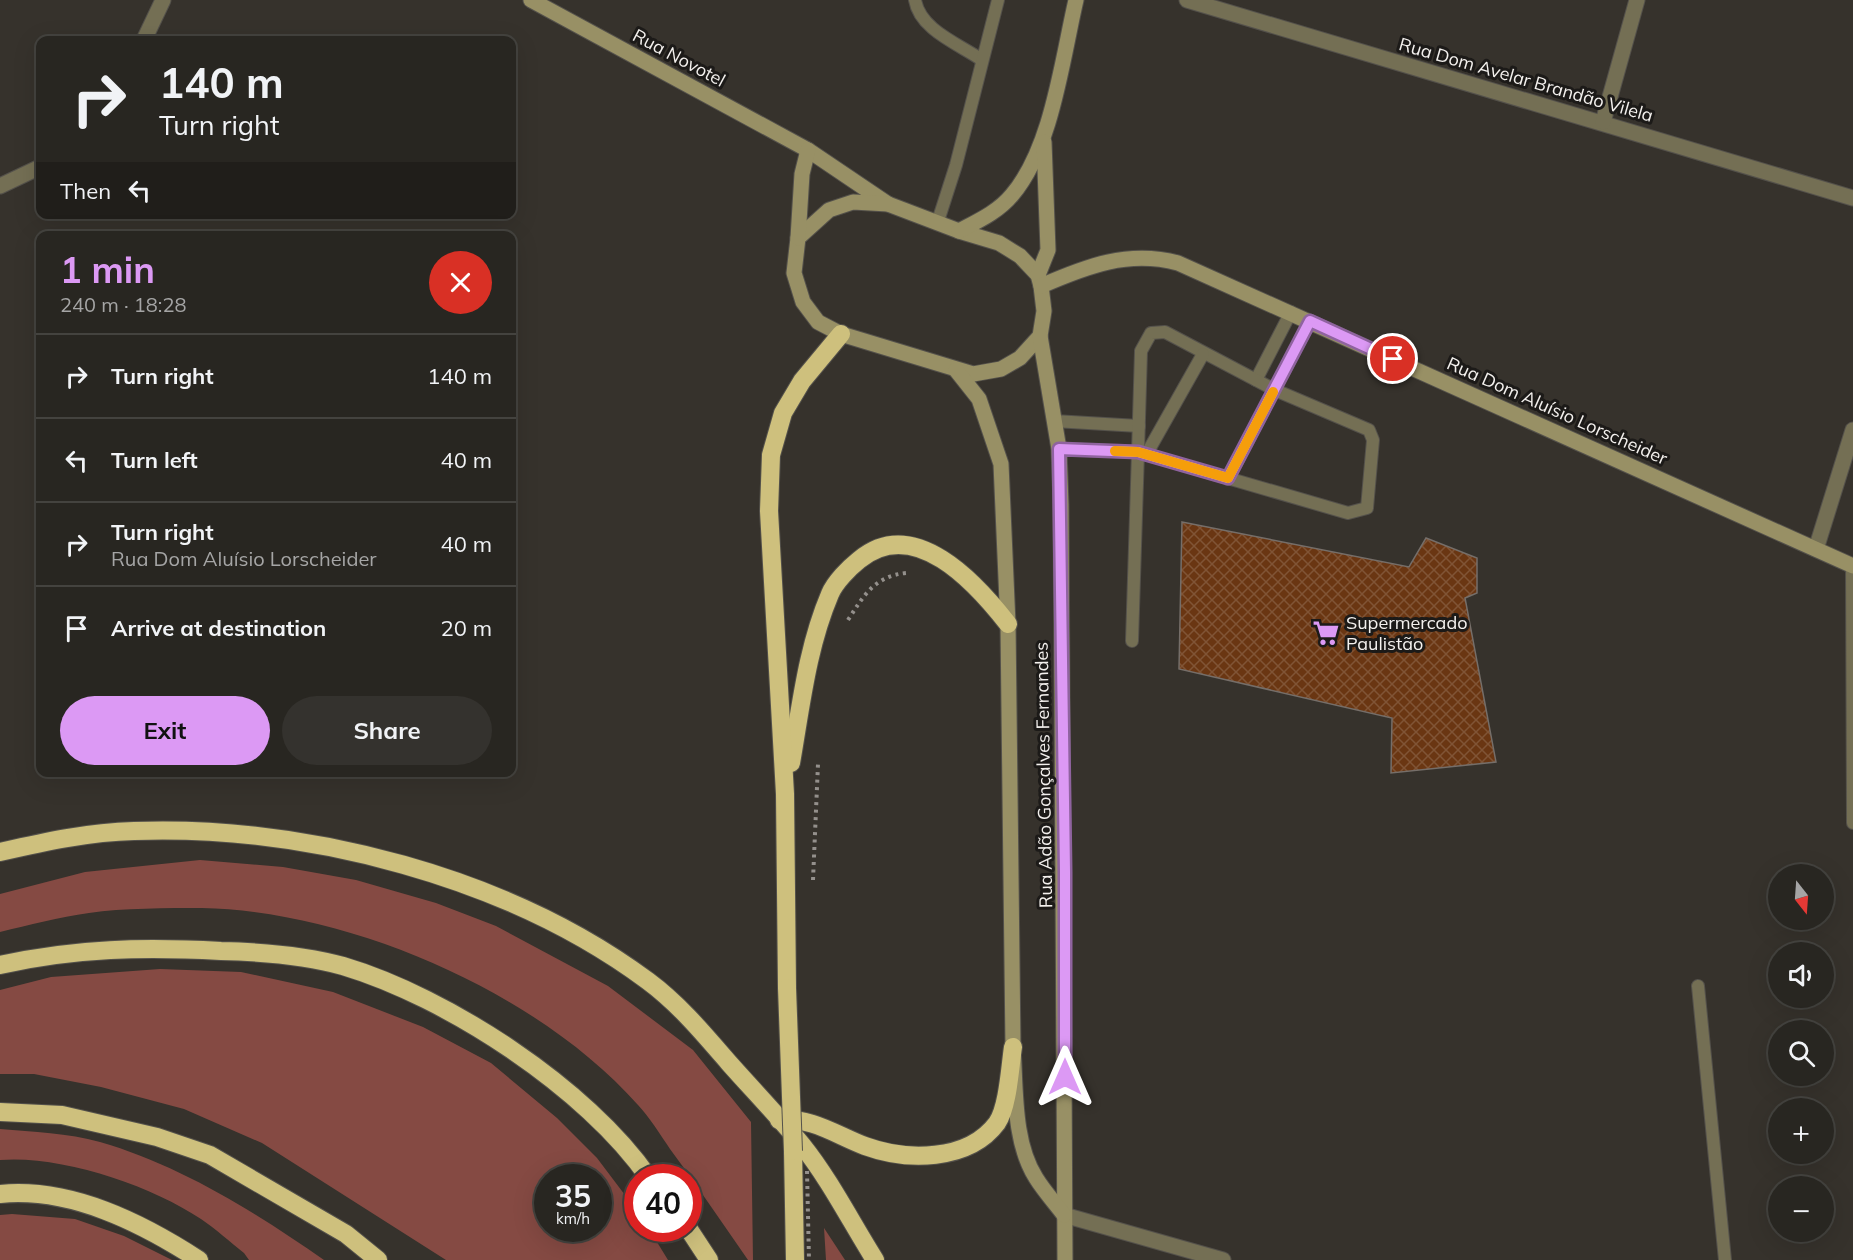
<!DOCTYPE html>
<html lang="en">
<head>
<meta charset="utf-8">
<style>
	body { margin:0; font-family:Mulish,sans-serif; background:#34322e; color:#f1f3f6; height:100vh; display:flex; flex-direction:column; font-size:22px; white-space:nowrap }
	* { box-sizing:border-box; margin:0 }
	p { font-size:20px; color:#a5a5a5 }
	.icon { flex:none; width:33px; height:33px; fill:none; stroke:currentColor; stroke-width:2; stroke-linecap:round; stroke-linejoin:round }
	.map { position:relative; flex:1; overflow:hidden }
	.details { position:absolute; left:36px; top:231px; width:480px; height:546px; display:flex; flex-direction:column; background:#282621; border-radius:12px; box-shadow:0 6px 24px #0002,0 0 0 2px #44433f }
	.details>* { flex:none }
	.top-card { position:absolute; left:36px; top:36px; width:480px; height:183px; border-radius:12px; box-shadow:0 6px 24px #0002,0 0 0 2px #44433f; background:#282621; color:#f1f3f6; overflow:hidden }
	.needle { width:39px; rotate:163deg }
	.controls { position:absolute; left:1768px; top:864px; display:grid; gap:12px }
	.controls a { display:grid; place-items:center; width:66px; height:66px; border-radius:50%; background:#282621; box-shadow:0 6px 24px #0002,0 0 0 2px #44433f; font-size:30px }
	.speed { position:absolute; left:534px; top:1164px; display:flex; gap:12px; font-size:30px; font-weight:700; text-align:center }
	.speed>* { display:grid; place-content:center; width:78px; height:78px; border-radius:50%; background:#282621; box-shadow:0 6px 24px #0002,0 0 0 2px #44433f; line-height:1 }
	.speed small { font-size:15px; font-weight:400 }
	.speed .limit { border:9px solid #d22; background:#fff; color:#111 }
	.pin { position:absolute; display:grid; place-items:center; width:51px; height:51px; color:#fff; margin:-26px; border:3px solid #fff; border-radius:50%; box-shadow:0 2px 6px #0007 }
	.me { position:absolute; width:66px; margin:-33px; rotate:0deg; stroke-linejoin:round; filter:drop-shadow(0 0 4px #0008) }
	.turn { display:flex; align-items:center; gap:21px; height:126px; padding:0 24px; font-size:27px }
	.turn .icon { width:78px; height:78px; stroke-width:2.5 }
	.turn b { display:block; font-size:42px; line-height:51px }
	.then { display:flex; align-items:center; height:57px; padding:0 24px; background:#0003; gap:12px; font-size:22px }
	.round { display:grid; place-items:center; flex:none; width:63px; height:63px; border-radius:32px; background:#34322e }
	.headline { display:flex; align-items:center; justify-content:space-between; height:102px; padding:0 24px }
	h1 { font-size:36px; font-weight:700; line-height:45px; color:#dc99f4 }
	.primary-button { display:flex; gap:12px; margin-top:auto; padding:12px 24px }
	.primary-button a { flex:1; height:69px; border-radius:36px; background:#dc99f4; color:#111; font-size:24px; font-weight:700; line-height:69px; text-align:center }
	.primary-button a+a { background:#34322e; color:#f1f3f6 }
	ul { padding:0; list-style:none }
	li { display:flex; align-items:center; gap:18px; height:84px; padding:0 24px; border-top:2px solid #44433f }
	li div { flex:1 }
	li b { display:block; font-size:22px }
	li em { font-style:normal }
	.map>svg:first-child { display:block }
</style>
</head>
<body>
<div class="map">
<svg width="1853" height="1260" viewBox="0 0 1853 1260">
	<defs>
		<pattern id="building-cross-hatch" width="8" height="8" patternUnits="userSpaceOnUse" patternTransform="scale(1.5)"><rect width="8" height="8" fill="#6a3612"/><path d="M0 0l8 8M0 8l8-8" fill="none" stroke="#805435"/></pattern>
	</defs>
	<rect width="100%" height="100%" fill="#36322c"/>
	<g fill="#854a43" fill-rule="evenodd">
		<path d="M200,860L283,867L356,880L436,903L496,926L608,986L693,1050L751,1122L753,1260H748C722,1223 697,1185 670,1149C660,1134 650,1118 638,1105C539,993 351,911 202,908C167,908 123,908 89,913C59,917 29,925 0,932V894L85,872Z"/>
		<path d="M160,969L241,972L333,992L423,1027L491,1063L557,1118L597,1158L637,1211L638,1228L649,1229L668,1260H446L262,1143L184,1109L101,1087L34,1074H0V990L51,977ZM548,1178H598V1228H548Z"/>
		<path d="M0,1129C33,1132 68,1133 100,1142C180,1165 257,1213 324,1260H249L244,1253C230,1242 216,1229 201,1219C150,1185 61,1155 0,1160Z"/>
		<path d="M12,1214L75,1219L124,1236L172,1260H0V1215Z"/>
		<path d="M824,1228L845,1260H826Z"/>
	</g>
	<path fill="url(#building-cross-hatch)" stroke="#756e69" stroke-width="1.5" d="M1182,522L1409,567L1426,538L1477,558V593L1465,598L1496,762L1391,773L1392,718L1179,669Z"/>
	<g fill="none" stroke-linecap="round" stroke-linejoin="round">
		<g stroke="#54514b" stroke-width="14">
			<g id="lane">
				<path d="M915,0C920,30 959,44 982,60"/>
				<path d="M938,221L956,165L998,0"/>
				<path d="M1256,380L1291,312"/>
				<path d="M1054,421L1139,426"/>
				<path d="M1059,449L1138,452L1348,513L1367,508L1373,440L1369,430L1275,390L1165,332L1151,333L1141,351L1138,452L1132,641"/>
				<path d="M1146,455L1203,354"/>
				<path d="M1228,479L1310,321"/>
				<path d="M1852,565L1853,823"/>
				<path d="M1698,986L1725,1260"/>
			</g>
		</g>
		<g stroke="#54514b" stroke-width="17">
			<g id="street">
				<path d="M1187,0L1853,198"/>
				<path d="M144,40L163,0"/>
				<path d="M1603,122L1637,0"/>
				<path d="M0,186L40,167"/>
				<path d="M1816,549L1853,430"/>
				<path d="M1064,1215L1223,1260"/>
			</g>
		</g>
		<g stroke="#54514b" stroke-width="17">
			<g id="secondary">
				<path d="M531,0L808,150L888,204"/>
				<path d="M853,202L888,204L959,231L999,243L1020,256L1038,275L1041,286L1044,311L1040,336L1020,358L1001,369L973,374L841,334L818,322L803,302L794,273L798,238L829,210Z"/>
				<path d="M959,231C978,221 998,212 1012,195C1052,148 1062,60 1076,0"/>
				<path d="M798,238L802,174L808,150"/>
				<path d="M1038,275L1048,250L1044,142"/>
				<path d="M1041,286C1087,266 1128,250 1178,263L1853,566"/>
				<path d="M1040,336L1059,449L1061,505L1065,1260"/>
				<path d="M956,370L979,399L1001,464L1008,624L1013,1047C1016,1089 1013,1142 1036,1178C1044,1191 1055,1203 1064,1215"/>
			</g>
		</g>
		<g stroke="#54514b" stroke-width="20">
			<g id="highway">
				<path d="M791,763C801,706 807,648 830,594C835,582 849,568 859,560C914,514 976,583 1008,624"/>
				<path d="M0,852C44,842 89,832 134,831C307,825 508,877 648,981C679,1004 704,1034 729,1063C753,1090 779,1117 802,1145C830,1180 851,1222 875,1260"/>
				<path d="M0,965C76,948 144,947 221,951C262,952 304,955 343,966C447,997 587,1088 649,1178"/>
				<path d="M787,988L785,794L769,511L771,455L783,413L802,381L841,334"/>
				<path d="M0,1112L62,1115L157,1137L210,1155L346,1234L378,1260"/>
				<path d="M779,1120C812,1117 836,1135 865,1146C906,1161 968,1162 997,1123C1008,1107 1010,1067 1013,1047"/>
				<path d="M793,1151L795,1260"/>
				<path d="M0,1194C71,1187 142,1223 199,1260"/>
				<path d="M688,1228L709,1260"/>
			</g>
		</g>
		<g stroke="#94908c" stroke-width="4" stroke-dasharray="3 4.5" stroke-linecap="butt">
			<path d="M848,620C864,595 875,576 906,573"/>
			<path d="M813,880L818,764"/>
		</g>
		<use href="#lane" stroke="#746f54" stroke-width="12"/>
		<use href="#street" stroke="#746f54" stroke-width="15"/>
		<use href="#secondary" stroke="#989065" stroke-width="15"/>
		<use href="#highway" stroke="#cec07d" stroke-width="18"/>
		<g stroke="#54514b" stroke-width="20" stroke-linecap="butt">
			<path id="highway-bridge" d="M787,988L793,1151"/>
		</g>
		<path stroke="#94908c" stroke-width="4" stroke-dasharray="3 4.5" stroke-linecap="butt" d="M807,1171L809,1260"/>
		<use href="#highway-bridge" stroke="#cec07d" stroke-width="18"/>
	</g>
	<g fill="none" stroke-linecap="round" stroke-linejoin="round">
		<g stroke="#8f639f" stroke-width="15">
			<path id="route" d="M1065,1077V872L1059,449L1138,452L1228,478L1310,321L1393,359"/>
		</g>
		<use href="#route" stroke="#dc99f4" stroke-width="10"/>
		<path stroke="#f59e0b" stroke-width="10" d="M1115,451L1138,452L1228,478L1273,392"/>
	</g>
	<defs>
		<g id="supermarket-bare" transform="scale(2.07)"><path d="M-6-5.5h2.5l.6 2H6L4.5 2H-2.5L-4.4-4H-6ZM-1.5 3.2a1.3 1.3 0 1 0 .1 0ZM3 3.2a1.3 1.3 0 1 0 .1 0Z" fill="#dc99f4" stroke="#1c1a18" stroke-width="2.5" paint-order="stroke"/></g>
	</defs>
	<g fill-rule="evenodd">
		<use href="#supermarket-bare" x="1326" y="633"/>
	</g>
	<g text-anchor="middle" stroke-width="6" stroke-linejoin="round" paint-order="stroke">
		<g font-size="18" fill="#f4f1ee" stroke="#1c1a18">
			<text transform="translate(679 58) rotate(28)" y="6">Rua Novotel</text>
			<text transform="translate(1526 80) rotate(16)" y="6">Rua Dom Avelar Brandão Vilela</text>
			<text transform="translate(1557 411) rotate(24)" y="6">Rua Dom Aluísio Lorscheider</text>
			<text transform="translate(1044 775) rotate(-91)" y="6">Rua Adão Gonçalves Fernandes</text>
		</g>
		<g font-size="18" fill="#f4f1ee" stroke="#1c1a18" text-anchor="start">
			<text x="1346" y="629">Supermercado<tspan x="1346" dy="21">Paulistão</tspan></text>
		</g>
	</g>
</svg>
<div class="controls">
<a><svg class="needle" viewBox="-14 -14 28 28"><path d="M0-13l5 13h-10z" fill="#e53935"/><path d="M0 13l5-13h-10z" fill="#a5a5a5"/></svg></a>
<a><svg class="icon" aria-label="sound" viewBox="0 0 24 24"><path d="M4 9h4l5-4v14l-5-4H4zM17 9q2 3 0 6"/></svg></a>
<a><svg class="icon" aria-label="search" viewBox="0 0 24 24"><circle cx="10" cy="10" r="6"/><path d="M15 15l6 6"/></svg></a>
<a>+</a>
<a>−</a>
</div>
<div class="speed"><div>35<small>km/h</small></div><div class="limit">40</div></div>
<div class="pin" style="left:1393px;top:359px;background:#d93025"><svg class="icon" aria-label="arrive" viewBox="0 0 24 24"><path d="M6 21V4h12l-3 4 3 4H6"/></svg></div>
<svg class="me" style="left:1065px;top:1077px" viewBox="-20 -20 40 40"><path d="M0-17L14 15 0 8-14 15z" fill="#dc99f4" stroke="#fff" stroke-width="4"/></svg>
<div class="top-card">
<div class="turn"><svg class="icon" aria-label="right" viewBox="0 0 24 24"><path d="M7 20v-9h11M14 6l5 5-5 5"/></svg><div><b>140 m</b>Turn right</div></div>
<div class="then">Then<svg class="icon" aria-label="left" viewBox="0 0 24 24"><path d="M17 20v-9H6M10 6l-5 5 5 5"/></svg></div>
</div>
<section class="details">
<div class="headline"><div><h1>1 min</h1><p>240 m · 18:28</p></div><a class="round" style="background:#d93025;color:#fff"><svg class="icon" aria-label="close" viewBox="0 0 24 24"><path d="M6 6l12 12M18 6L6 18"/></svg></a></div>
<ul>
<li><svg class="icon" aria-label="right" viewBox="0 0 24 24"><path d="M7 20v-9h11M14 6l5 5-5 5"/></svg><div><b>Turn right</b></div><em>140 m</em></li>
<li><svg class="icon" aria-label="left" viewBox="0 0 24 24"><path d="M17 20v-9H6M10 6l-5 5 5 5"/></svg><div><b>Turn left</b></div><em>40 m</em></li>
<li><svg class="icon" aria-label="right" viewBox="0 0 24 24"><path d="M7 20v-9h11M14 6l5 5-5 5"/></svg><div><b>Turn right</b><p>Rua Dom Aluísio Lorscheider</p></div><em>40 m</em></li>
<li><svg class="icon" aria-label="arrive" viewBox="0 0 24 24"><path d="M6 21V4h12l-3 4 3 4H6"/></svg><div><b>Arrive at destination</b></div><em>20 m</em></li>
</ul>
<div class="primary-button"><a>Exit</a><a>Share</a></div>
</section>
</div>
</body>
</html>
